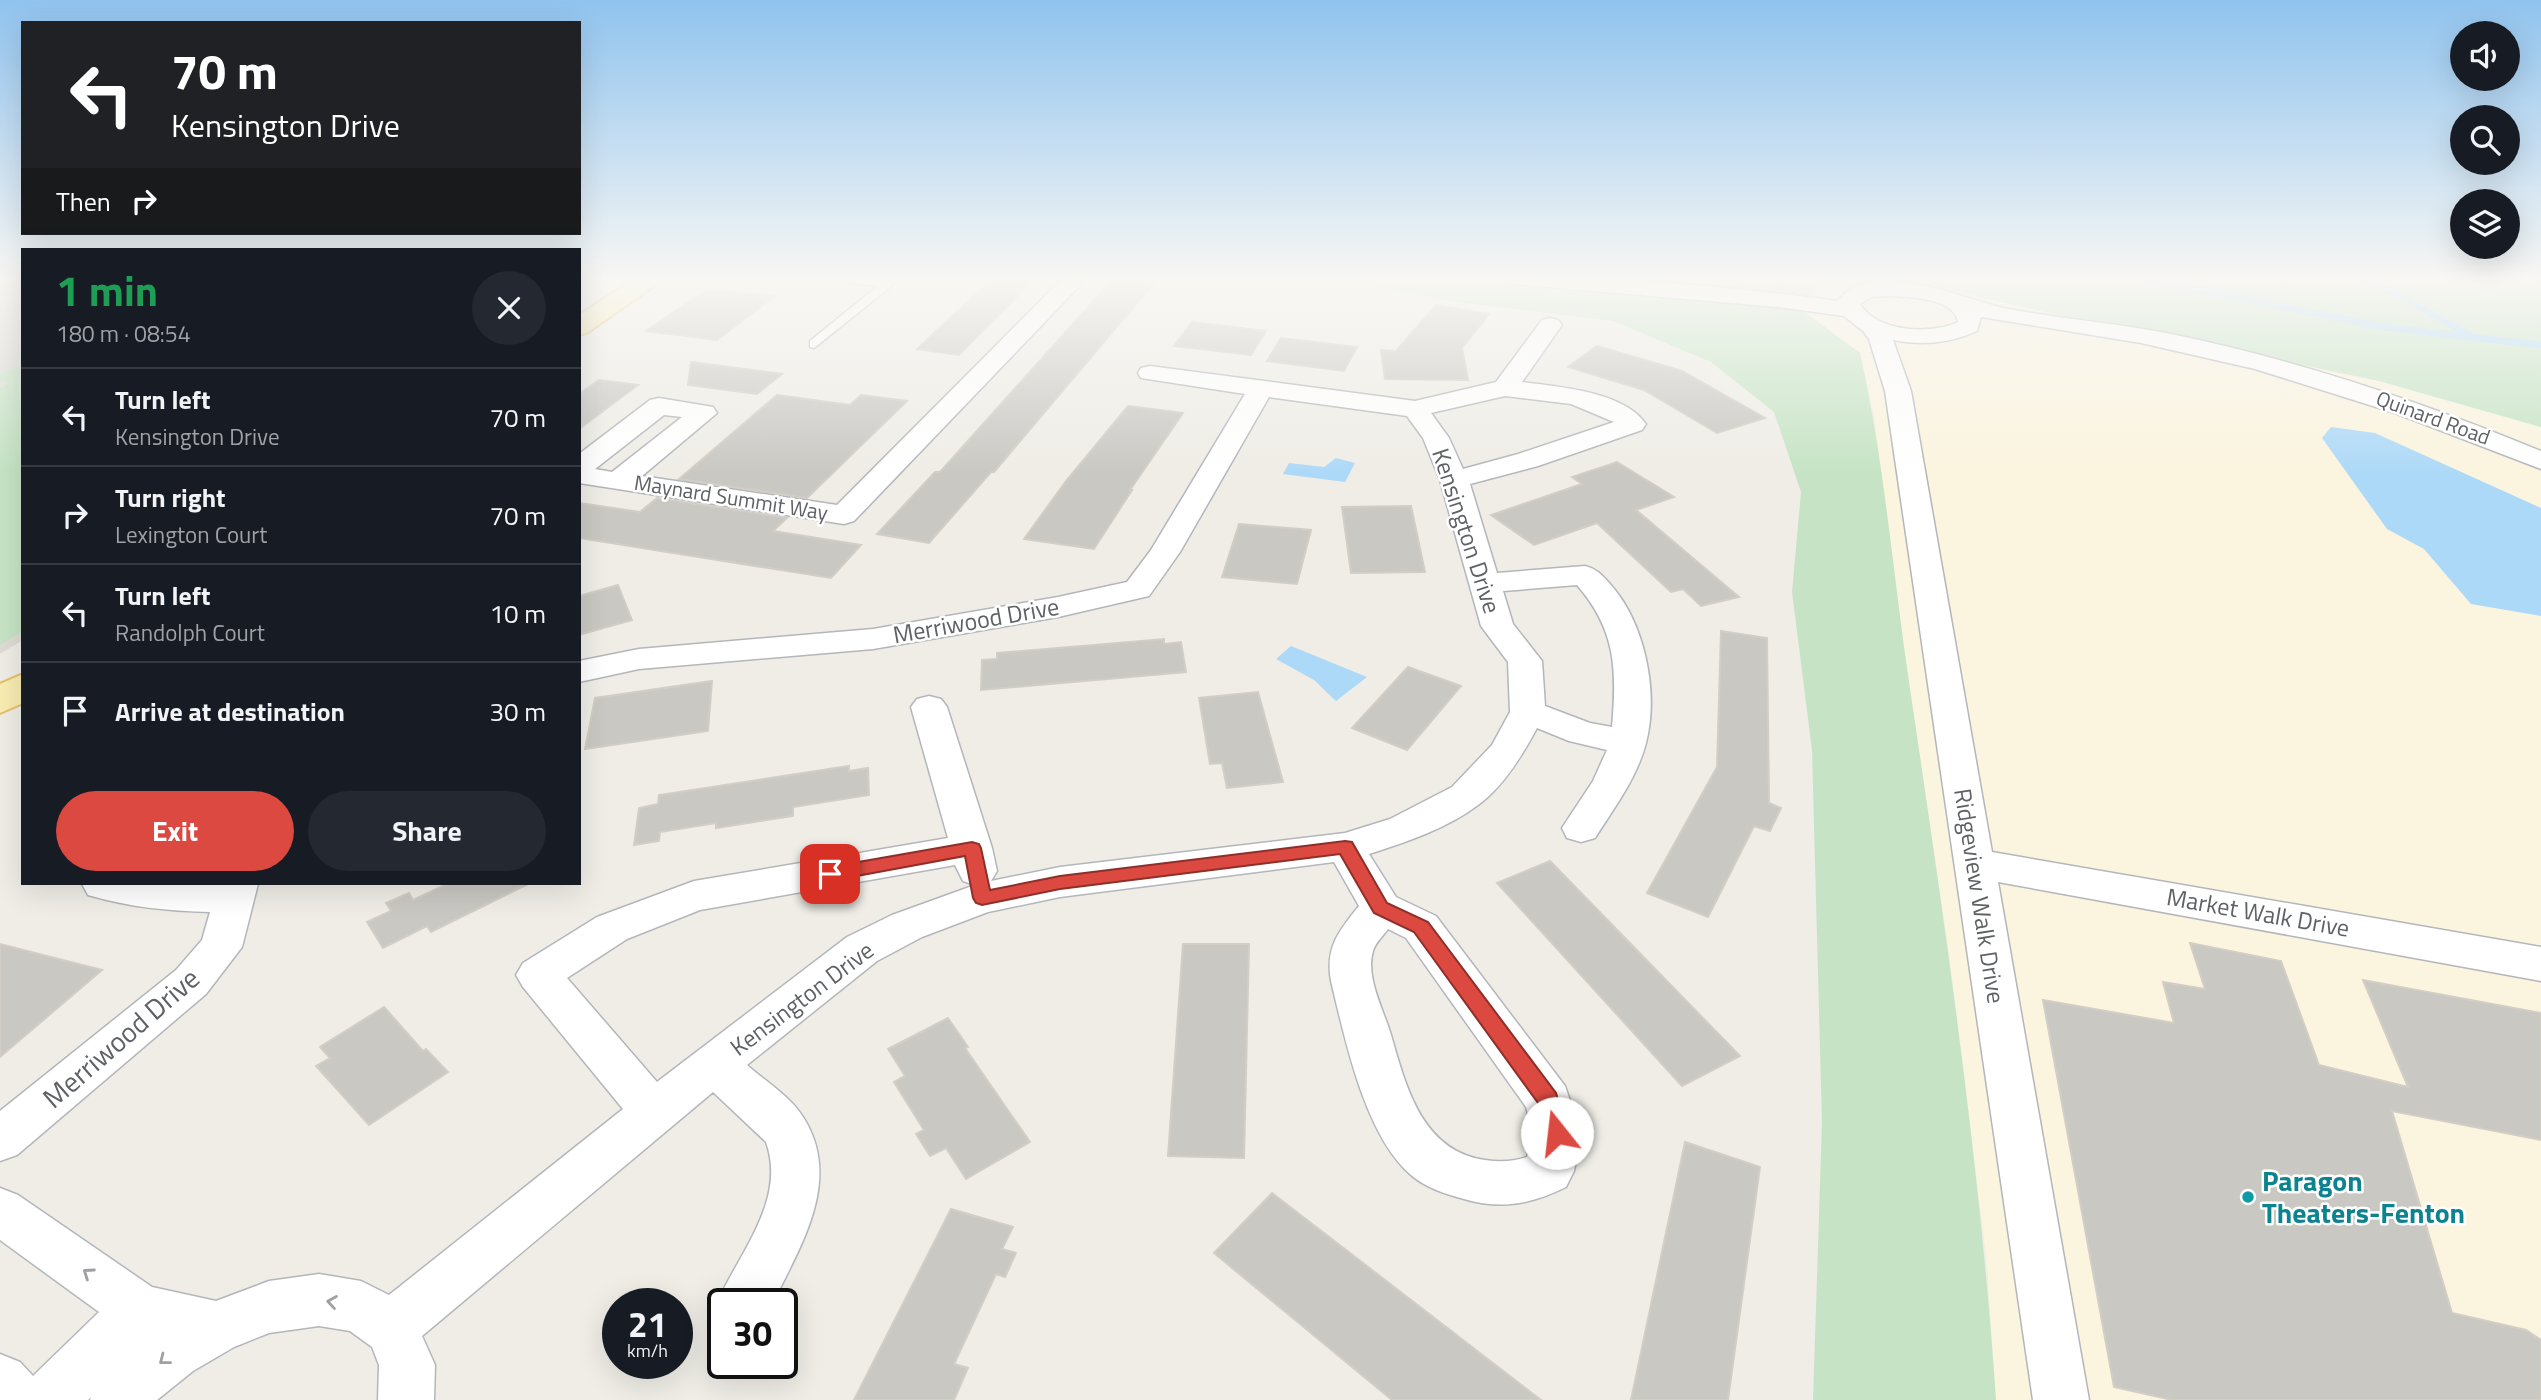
<!DOCTYPE html>
<html lang="en">
<head>
<meta charset="utf-8">
<style>
	body { margin:0; font-family:"Titillium Web",sans-serif; background:#242831; color:#f1f3f6; height:100vh; display:flex; flex-direction:column; font-size:26px; white-space:nowrap }
	* { box-sizing:border-box; margin:0 }
	p { font-size:23px; color:#9ea1a6 }
	.icon { flex:none; width:38px; height:38px; fill:none; stroke:currentColor; stroke-width:2; stroke-linecap:round; stroke-linejoin:round }
	.map { position:relative; flex:1; overflow:hidden }
	.sheet { position:absolute; left:21px; top:248px; width:560px; height:637px; display:flex; flex-direction:column; background:#171b24; border-radius:0px; box-shadow:0 7px 28px #0002 }
	.sheet>* { flex:none }
	.banner { position:absolute; left:21px; top:21px; width:560px; height:214px; border-radius:0px; box-shadow:0 7px 28px #0002; background:#202124; color:#fff; overflow:hidden }
	.tools { position:absolute; left:2450px; top:21px; display:grid; gap:14px }
	.tools a { display:grid; place-items:center; width:70px; height:70px; border-radius:50%; background:#171b24; box-shadow:0 7px 28px #0002; font-size:35px }
	.speed { position:absolute; left:602px; top:1288px; display:flex; gap:14px; font-size:35px; font-weight:700; text-align:center }
	.speed>* { display:grid; place-content:center; width:91px; height:91px; border-radius:50%; background:#171b24; box-shadow:0 7px 28px #0002; line-height:1 }
	.speed small { font-size:18px; font-weight:400 }
	.speed .limit { border:4px solid #111; border-radius:10px; background:#fff; color:#111 }
	.pin { position:absolute; display:grid; place-items:center; width:60px; height:60px; color:#fff; margin:-30px; border-radius:14px; box-shadow:0 4px 10px #0006 }
	.me { position:absolute; width:77px; margin:-38px; rotate:344deg; stroke-linejoin:round; filter:drop-shadow(0 0 5px #0008) }
	.turn { display:flex; align-items:center; gap:24px; height:147px; padding:0 35px; font-size:32px }
	.turn .icon { width:91px; height:91px; stroke-width:2.5 }
	.turn b { display:block; font-size:49px; line-height:60px }
	.then { display:flex; align-items:center; height:66px; padding:0 35px; background:#0003; gap:14px; font-size:26px }
	.round { display:grid; place-items:center; flex:none; width:74px; height:74px; border-radius:37px; background:#242831 }
	.summary { display:flex; align-items:center; justify-content:space-between; height:119px; padding:0 35px }
	h1 { font-size:42px; font-weight:700; line-height:52px; color:#1e9e55 }
	.primary-button { display:flex; gap:14px; margin-top:auto; padding:14px 35px }
	.primary-button a { flex:1; height:80px; border-radius:42px; background:#db4940; color:#fff; font-size:28px; font-weight:700; line-height:80px; text-align:center }
	.primary-button a+a { background:#242831; color:#f1f3f6 }
	ul { padding:0; list-style:none }
	li { display:flex; align-items:center; gap:21px; height:98px; padding:0 35px; border-top:2px solid #363941 }
	li div { flex:1 }
	li b { display:block; font-size:26px }
	li em { font-style:normal }
	.map>svg:first-child { display:block }
</style>
</head>
<body>
<div class="map">
<svg width="2541" height="1400" viewBox="0 0 2541 1400">
	<rect width="100%" height="100%" fill="#efede6"/>
	<path fill="#fbf4df" d="M1891,277L2054,314L2379,381L2541,427V1400H1996L1987,1264L1949,954L1905,654L1873,409L1798,308L1826,279Z"/>
	<path fill="#dedcd5" d="M0,277L23,278V640L0,654Z"/>
	<g fill="#c6e4c5">
		<path d="M1344,277H2541V427L2379,381L2054,314L1891,277L1826,279L1799,308L1860,353C1885,464 1893,577 1910,689C1945,925 1980,1162 1996,1400H1813L1822,1123L1812,750L1792,592L1801,492L1774,412L1711,362L1613,321L1456,302L1343,281Z"/>
		<path d="M23,364V631L0,645V389L11,383L0,381V375Z"/>
	</g>
	<g fill="#add9f8">
		<path d="M2331,427L2375,433L2541,508V616L2471,604L2424,549L2387,529L2322,438Z"/>
		<path d="M1336,458L1355,463L1345,482L1283,474L1289,463L1324,467Z"/>
		<path d="M1291,646L1367,677L1336,701L1314,680L1276,659Z"/>
	</g>
	<g fill="none" stroke-linecap="round" stroke-linejoin="round">
		<g stroke="#add9f8" stroke-width="7">
			<path d="M2138,277L2383,327L2541,345"/>
			<path d="M2359,277L2391,291L2471,336"/>
		</g>
	</g>
	<g fill="#cac8c3" stroke="#d3cec5" stroke-width="2">
		<path d="M994,277H1036L959,355L917,349Z"/>
		<path d="M1115,277H1159L994,472H991L929,543L877,534L935,472H940Z"/>
		<path d="M708,289L775,296L717,340L646,331Z"/>
		<path d="M1436,305L1489,314L1462,348L1468,380L1385,379L1381,350L1396,351Z"/>
		<path d="M1192,322L1266,331L1251,355L1174,346Z"/>
		<path d="M1281,338L1357,347L1344,371L1267,361Z"/>
		<path d="M1597,346L1682,371L1765,418L1717,433L1644,390L1568,367Z"/>
		<path d="M691,362L782,374L757,394L688,385Z"/>
		<path d="M599,380L638,385L579,429V394Z"/>
		<path d="M777,395L850,405L861,395L907,401L807,498L679,479Z"/>
		<path d="M1128,406L1183,413L1130,490H1132L1094,549L1024,539L1066,481Z"/>
		<path d="M1617,462L1674,497L1636,510L1739,597L1701,606L1683,589L1671,592L1597,523L1534,545L1491,515L1582,484L1572,477Z"/>
		<path d="M657,498L787,518L773,531L861,545L831,578L579,538V503L640,512Z"/>
		<path d="M1411,506L1425,572L1351,573L1342,507Z"/>
		<path d="M1239,524L1311,530L1297,584L1222,577Z"/>
		<path d="M618,585L632,620L579,635V596Z"/>
		<path d="M1721,631L1767,638L1769,803L1781,808L1770,831L1754,826L1708,917L1647,893L1717,767Z"/>
		<path d="M1164,639V644L1181,642L1186,672L981,690L982,660L997,659V653Z"/>
		<path d="M1408,667L1461,686L1407,750L1352,728Z"/>
		<path d="M712,681L708,731L585,749L595,698Z"/>
		<path d="M1258,692L1283,782L1227,788L1222,763L1210,764L1199,698Z"/>
		<path d="M849,766V771L868,768L869,795L793,807V816L716,828V823L660,832L659,841L634,845L639,808L658,804L659,795Z"/>
		<path d="M1550,861L1740,1056L1682,1086L1497,883Z"/>
		<path d="M447,884H528L431,932L427,926L383,948L367,922L391,911L386,903L409,893L413,900Z"/>
		<path d="M2190,943L2281,961L2319,1065L2408,1087L2363,980L2541,1013V1140L2392,1111L2452,1313L2526,1330L2541,1340V1400H2172L2114,1387L2043,1000L2174,1023L2163,982L2205,989Z"/>
		<path d="M0,944L102,970L0,1057Z"/>
		<path d="M1183,944H1249L1244,1158L1168,1156Z"/>
		<path d="M384,1007L423,1051L426,1049L448,1072L369,1125L316,1066L330,1058L320,1047Z"/>
		<path d="M948,1018L968,1047L965,1048L1030,1142L966,1179L946,1148L930,1156L916,1134L924,1130L894,1082L905,1076L888,1049Z"/>
		<path d="M1685,1142L1760,1167L1728,1400H1631Z"/>
		<path d="M1272,1193L1541,1400H1392L1214,1253Z"/>
		<path d="M951,1209L1013,1227L1002,1249L1016,1253L1005,1277L996,1274L954,1364L968,1368L954,1400H854Z"/>
	</g>
	<g fill="none" stroke-linecap="round" stroke-linejoin="round">
		<g stroke="#b3b6ba" stroke-width="3">
			<path id="lane" d="M822,277C842,277 876,273 894,284L814,348L810,347V341L878,286L827,280Z"/>
		</g>
		<g stroke="#b3b6ba" stroke-width="3">
			<g id="street">
				<path d="M1064,277H1088L854,521L844,524L579,483V454L650,400L659,398L713,407L717,413L642,476L837,505ZM664,415L682,417L612,472L595,469Z"/>
				<path d="M1502,277C1614,277 1726,286 1838,301C1871,255 1965,301 2009,309C2061,319 2114,323 2166,333C2295,359 2420,401 2541,451V469L2395,413L2255,369L2141,343L1981,317L1977,331C1951,343 1922,346 1893,340L1911,391L1992,852L2541,947V981L1998,882L2089,1400H2033L1885,391L1869,339L1863,331L1844,316L1778,307L1513,284L1505,282ZM1891,296C1911,297 1954,298 1958,322C1930,335 1877,332 1860,304L1871,297Z"/>
				<path d="M1550,318L1558,320L1562,325L1522,382C1559,387 1623,391 1646,424L1642,430L1538,466L1470,484L1497,573L1585,566C1597,569 1602,575 1610,584C1645,623 1659,692 1646,743C1637,778 1614,808 1595,838L1581,842L1567,838L1562,828L1593,781L1607,750L1569,741L1537,728C1522,756 1503,787 1478,805C1446,829 1406,842 1369,854L1396,897L1436,916L1565,1086L1581,1133L1574,1171L1566,1187C1532,1204 1501,1210 1464,1199C1446,1194 1426,1188 1411,1175C1365,1136 1345,1039 1331,981C1325,947 1339,931 1359,906L1334,862L1060,897L988,912L922,937L877,961L747,1065C765,1081 790,1096 803,1117C843,1179 801,1246 772,1304H723V1316L717,1303C739,1253 787,1200 766,1142L713,1092L422,1336L435,1365L434,1400H378L379,1365L372,1347L350,1331L319,1326L269,1333L234,1347L193,1371L157,1400H90L91,1397L88,1400H0V1354L20,1362L33,1376L99,1312L0,1240V1188L18,1195L152,1287L216,1301L269,1281L319,1274L361,1281L389,1295L623,1109L523,987L516,975L523,963L597,917L694,881L948,838L911,707L917,699L929,696L941,699L947,707L992,848L997,871L991,881L1060,867L1345,833L1390,819L1452,787L1492,745L1510,712L1508,662L1481,626L1440,480L1423,438L1407,416L1269,397L1180,552L1149,596L1058,617L873,649L639,669L579,682V661L639,649L873,629L1058,597L1127,582L1151,550L1245,394L1141,378L1138,373L1141,368L1150,366L1415,401L1496,382L1542,320ZM1505,396L1571,404L1614,422L1518,454L1463,469L1449,438L1431,413ZM1577,585C1616,630 1617,669 1612,727L1590,723L1545,706L1542,661L1513,624L1503,591ZM955,865L963,881L975,885L892,915L847,937L657,1082L567,978L627,939L700,910ZM1388,929L1406,938L1526,1107L1533,1133L1527,1157C1513,1162 1499,1162 1485,1160C1422,1151 1406,1087 1391,1035C1384,1011 1365,977 1373,951C1375,943 1383,936 1388,929Z"/>
				<path d="M82,884H258L242,947L206,994L17,1155L0,1161V1111L176,970L202,940L210,912C166,911 130,907 88,895Z"/>
			</g>
		</g>
		<g stroke="#e6c068" stroke-width="4">
			<g id="primary">
				<path d="M638,277H667L588,332L579,335V315Z"/>
				<path d="M23,674V703L0,713V684Z"/>
			</g>
		</g>
		<use href="#lane" fill="#fff" fill-rule="evenodd"/>
		<use href="#street" fill="#fff" fill-rule="evenodd"/>
		<use href="#primary" fill="#f8ecb2" fill-rule="evenodd"/>
	</g>
	<defs><path id="oneway-chevron" d="M-2-3.5L2.5 0L-2 3.5" fill="none" stroke-width="1.6" stroke-linecap="round" stroke-linejoin="round" transform="scale(1.75)"/></defs>
	<g stroke="#9ea0a3">
		<use href="#oneway-chevron" transform="translate(88 1273) rotate(-145)"/>
		<use href="#oneway-chevron" transform="translate(332 1302) rotate(-171)"/>
		<use href="#oneway-chevron" transform="translate(164 1360) rotate(142)"/>
	</g>
	<linearGradient id="sky" x2="0" y2="1"><stop stop-color="#90c3ee"/><stop offset="0.59" stop-color="#f8f7f4"/><stop offset="1" stop-color="#f8f7f4" stop-opacity="0"/></linearGradient>
	<rect width="2541" height="473" fill="url(#sky)"/>
	<path fill="#db4940" stroke="#8e2f2a" stroke-width="2" d="M1345,841L1352,842L1387,903L1428,922L1556,1093L1568,1133L1565,1139L1557,1142L1549,1139L1538,1103L1414,932L1374,913L1340,854L1060,889L982,905L976,903L973,898L965,856L830,881L823,879L820,874L823,869L830,867L972,842L979,844L981,848L990,890L1060,876Z"/>
	<circle fill="#0f9aa8" stroke="#fff" stroke-width="2.5" cx="2248" cy="1197" r="7"/>
	<g text-anchor="middle" stroke-width="5" stroke-linejoin="round" paint-order="stroke">
		<g font-size="21" fill="#5e6165" stroke="#fff">
			<text transform="translate(2433 418) rotate(20)" y="7">Quinard Road</text>
			<text transform="translate(731 498) rotate(9)" y="7">Maynard Summit Way</text>
		</g>
		<g font-size="24" fill="#5e6165" stroke="#fff">
			<text transform="translate(1466 531) rotate(72)" y="8">Kensington Drive</text>
			<text transform="translate(976 621) rotate(-10)" y="8">Merriwood Drive</text>
			<text transform="translate(1979 896) rotate(81)" y="8">Ridgeview Walk Drive</text>
			<text transform="translate(2258 913) rotate(10)" y="8">Market Walk Drive</text>
			<text transform="translate(802 999) rotate(-37)" y="8">Kensington Drive</text>
		</g>
		<g font-size="28" fill="#5e6165" stroke="#fff">
			<text transform="translate(121 1038) rotate(-41)" y="10">Merriwood Drive</text>
		</g>
		<g font-size="28" font-weight="bold" fill="#0d838f" stroke="#fff" text-anchor="start">
			<text x="2262" y="1191">Paragon<tspan x="2262" dy="32">Theaters-Fenton</tspan></text>
		</g>
	</g>
</svg>
<div class="tools">
<a><svg class="icon" aria-label="sound" viewBox="0 0 24 24"><path d="M4 9h4l5-4v14l-5-4H4zM17 9q2 3 0 6"/></svg></a>
<a><svg class="icon" aria-label="search" viewBox="0 0 24 24"><circle cx="10" cy="10" r="6"/><path d="M15 15l6 6"/></svg></a>
<a><svg class="icon" aria-label="layers" viewBox="0 0 24 24"><path d="M12 4l9 5-9 5-9-5zM3 14l9 5 9-5"/></svg></a>
</div>
<div class="speed"><div>21<small>km/h</small></div><div class="limit">30</div></div>
<div class="pin" style="left:830px;top:874px;background:#d93025"><svg class="icon" aria-label="arrive" viewBox="0 0 24 24"><path d="M6 21V4h12l-3 4 3 4H6"/></svg></div>
<svg class="me" style="left:1557px;top:1133px" viewBox="-20 -20 40 40"><circle r="19" fill="#fff"/><path d="M0-13L10 11 0 6-10 11z" fill="#db4940"/></svg>
<div class="banner">
<div class="turn"><svg class="icon" aria-label="left" viewBox="0 0 24 24"><path d="M17 20v-9H6M10 6l-5 5 5 5"/></svg><div><b>70 m</b>Kensington Drive</div></div>
<div class="then">Then<svg class="icon" aria-label="right" viewBox="0 0 24 24"><path d="M7 20v-9h11M14 6l5 5-5 5"/></svg></div>
</div>
<section class="sheet">
<div class="summary"><div><h1>1 min</h1><p>180 m · 08:54</p></div><a class="round"><svg class="icon" aria-label="close" viewBox="0 0 24 24"><path d="M6 6l12 12M18 6L6 18"/></svg></a></div>
<ul>
<li><svg class="icon" aria-label="left" viewBox="0 0 24 24"><path d="M17 20v-9H6M10 6l-5 5 5 5"/></svg><div><b>Turn left</b><p>Kensington Drive</p></div><em>70 m</em></li>
<li><svg class="icon" aria-label="right" viewBox="0 0 24 24"><path d="M7 20v-9h11M14 6l5 5-5 5"/></svg><div><b>Turn right</b><p>Lexington Court</p></div><em>70 m</em></li>
<li><svg class="icon" aria-label="left" viewBox="0 0 24 24"><path d="M17 20v-9H6M10 6l-5 5 5 5"/></svg><div><b>Turn left</b><p>Randolph Court</p></div><em>10 m</em></li>
<li><svg class="icon" aria-label="arrive" viewBox="0 0 24 24"><path d="M6 21V4h12l-3 4 3 4H6"/></svg><div><b>Arrive at destination</b></div><em>30 m</em></li>
</ul>
<div class="primary-button"><a>Exit</a><a>Share</a></div>
</section>
</div>
</body>
</html>
